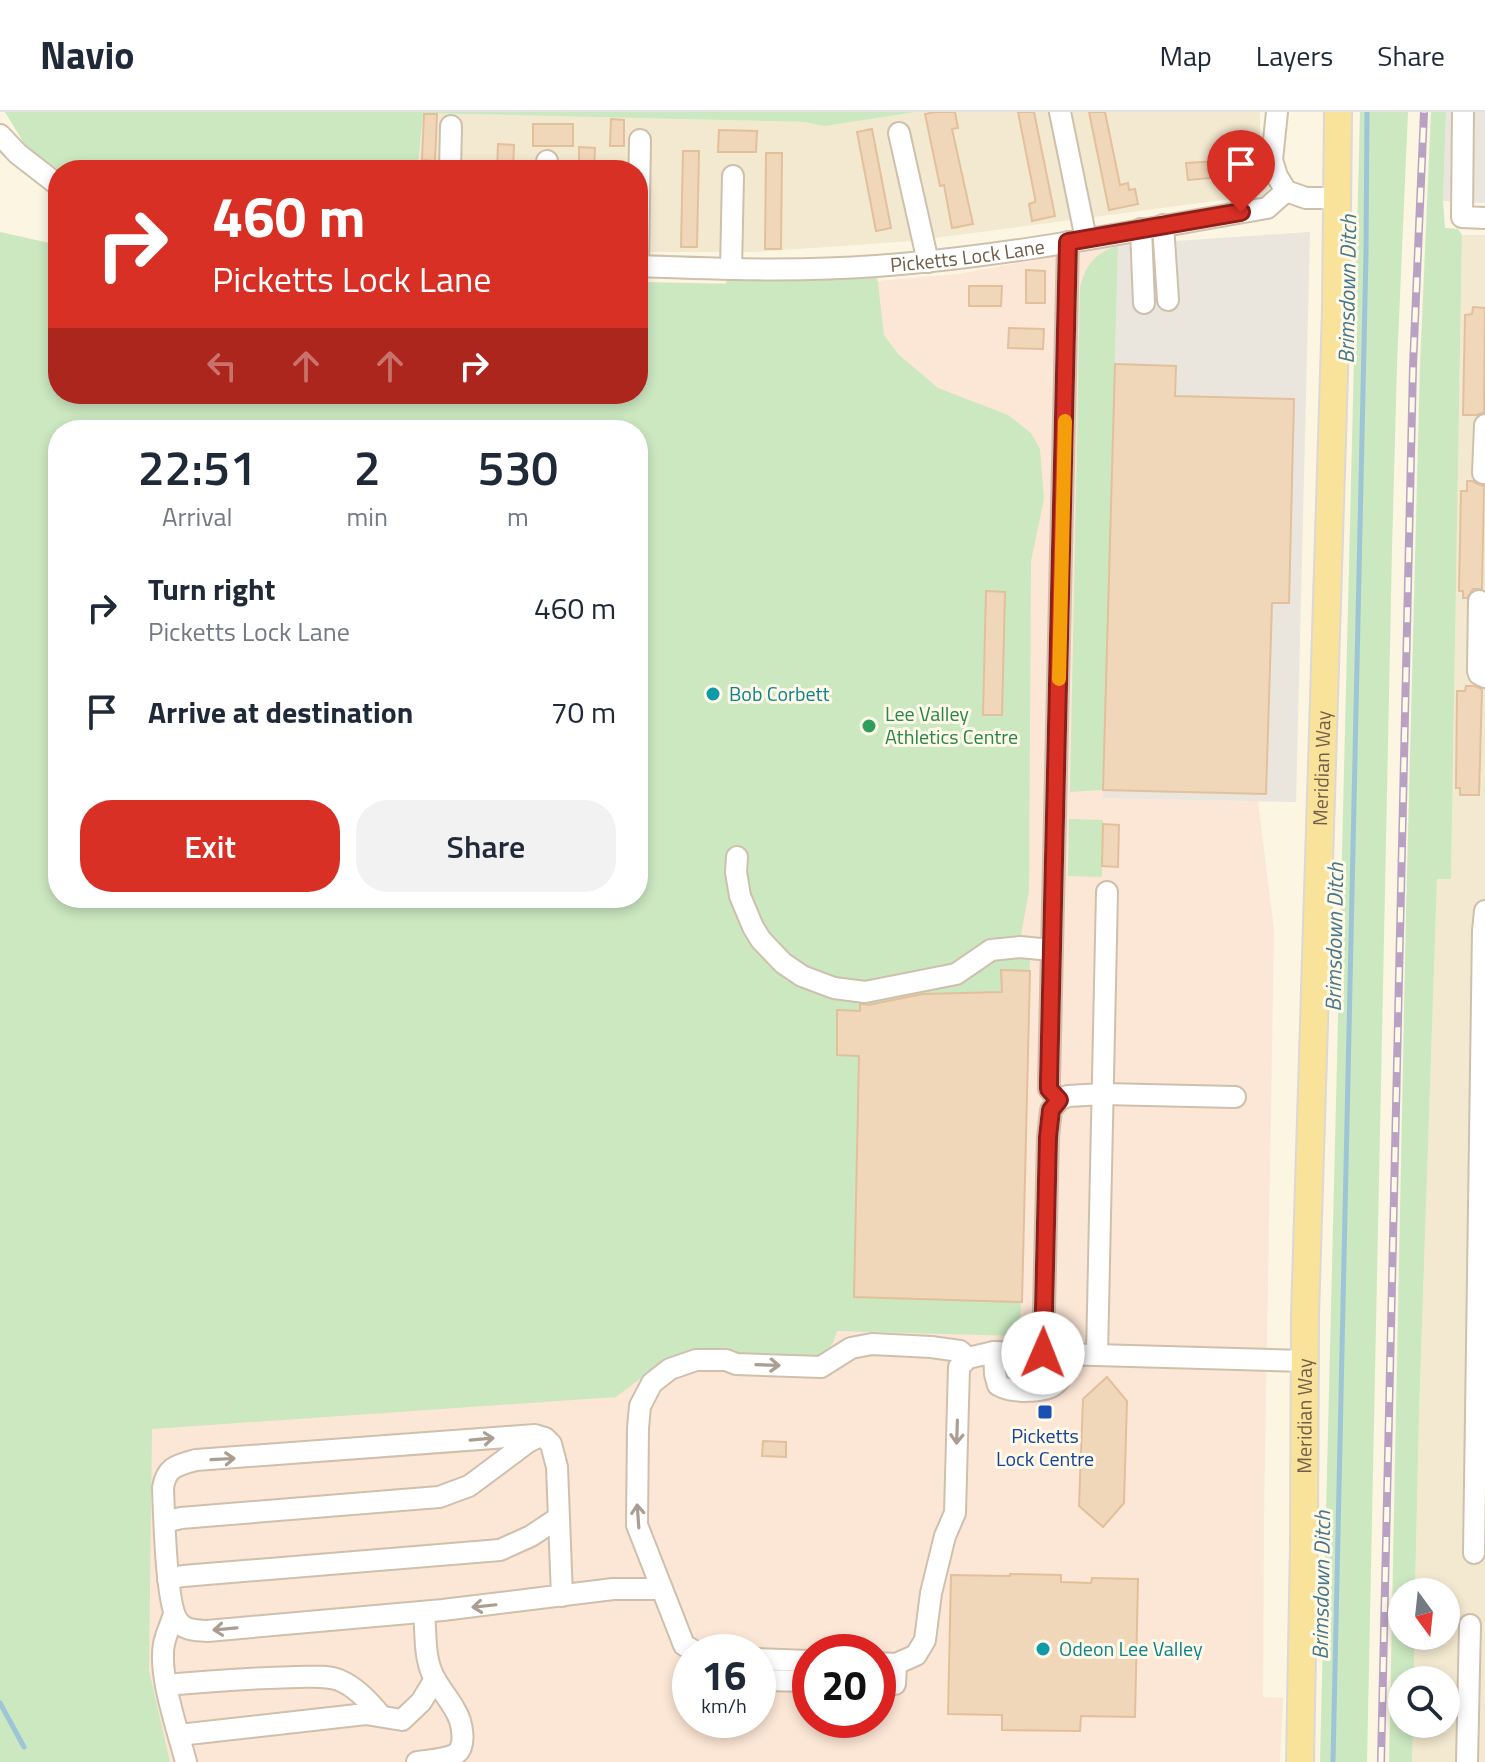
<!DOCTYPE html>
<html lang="en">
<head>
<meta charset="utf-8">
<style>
	body { margin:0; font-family:"Titillium Web",sans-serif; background:#f2f2f3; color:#1f2937; height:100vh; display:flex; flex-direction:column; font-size:30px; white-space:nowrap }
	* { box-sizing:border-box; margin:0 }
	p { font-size:26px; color:#747a83 }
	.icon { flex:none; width:44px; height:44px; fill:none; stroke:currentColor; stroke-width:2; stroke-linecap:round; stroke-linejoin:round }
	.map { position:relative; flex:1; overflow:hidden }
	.panel { position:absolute; left:48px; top:308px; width:600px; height:488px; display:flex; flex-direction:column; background:#fff; border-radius:32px; box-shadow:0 4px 12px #0003 }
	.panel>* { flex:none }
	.hud { position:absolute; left:48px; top:48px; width:600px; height:244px; border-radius:32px; box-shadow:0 4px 12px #0003; background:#d93025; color:#fff; overflow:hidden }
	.needle { width:52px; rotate:165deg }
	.tools { position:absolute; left:1388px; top:1466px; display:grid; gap:16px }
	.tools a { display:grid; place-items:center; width:72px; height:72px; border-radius:50%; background:#fff; box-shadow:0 4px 12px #0003; font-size:40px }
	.speed { position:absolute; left:672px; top:1522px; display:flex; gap:16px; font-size:40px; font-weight:700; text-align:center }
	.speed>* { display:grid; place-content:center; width:104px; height:104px; border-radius:50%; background:#fff; box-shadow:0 4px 12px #0003; line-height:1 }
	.speed small { font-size:20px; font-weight:400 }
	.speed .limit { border:12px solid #d22; background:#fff; color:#111 }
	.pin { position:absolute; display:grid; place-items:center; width:68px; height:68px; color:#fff; margin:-82px -34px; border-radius:50% 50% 50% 0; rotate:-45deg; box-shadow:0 0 8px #0007 }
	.pin .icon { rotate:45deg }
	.me { position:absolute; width:88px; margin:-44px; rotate:1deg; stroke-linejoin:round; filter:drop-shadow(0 0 6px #0008) }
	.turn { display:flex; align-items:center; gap:28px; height:168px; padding:0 32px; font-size:36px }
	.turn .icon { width:104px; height:104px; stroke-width:2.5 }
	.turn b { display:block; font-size:56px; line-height:68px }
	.lanes { display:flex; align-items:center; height:76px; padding:0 32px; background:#0003; justify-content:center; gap:40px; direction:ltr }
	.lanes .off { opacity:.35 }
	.eta { display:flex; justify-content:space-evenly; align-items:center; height:136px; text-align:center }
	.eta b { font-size:48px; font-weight:600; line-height:56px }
	.button { display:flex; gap:16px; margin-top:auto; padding:16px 32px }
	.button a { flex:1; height:92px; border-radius:32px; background:#d93025; color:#fff; font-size:32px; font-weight:600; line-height:92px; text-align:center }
	.button a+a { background:#f2f2f3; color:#1f2937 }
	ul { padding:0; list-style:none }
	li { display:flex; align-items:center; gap:24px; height:104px; padding:0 32px }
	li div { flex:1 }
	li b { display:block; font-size:30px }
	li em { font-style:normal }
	header { display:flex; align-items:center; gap:48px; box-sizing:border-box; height:112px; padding:0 40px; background:#fff; border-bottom:2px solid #e0e1e3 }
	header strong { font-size:38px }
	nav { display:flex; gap:44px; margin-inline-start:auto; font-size:28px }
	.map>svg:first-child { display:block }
</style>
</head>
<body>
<header>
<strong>Navio</strong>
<nav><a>Map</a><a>Layers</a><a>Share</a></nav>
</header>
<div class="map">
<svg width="1485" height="1650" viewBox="0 0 1485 1650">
	<rect width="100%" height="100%" fill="#fbf5e2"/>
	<g fill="#f3e8d0">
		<path d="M916,0H1260V83L912,129L755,140H638V58H441L418,54L422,1L804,10L825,14Z"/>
		<path d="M1462,123H1485V1650H1412L1413,1612H1446V1568H1414V1524H1446V1480H1415L1419,1303L1437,766H1451Z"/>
	</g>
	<path fill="#fce6d5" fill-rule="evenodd" d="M0,120L58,133V282H638V170L779,172L877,169L958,162L1118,133L1104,686L1258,689L1274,818L1264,1405L1263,1585L1283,1586L1280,1650H0ZM58,318H638V786H58ZM690,1540H758V1608H690ZM810,1540H878V1608H810Z"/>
	<g fill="#eae5dd">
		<path d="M1446,0H1485V91L1443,89Z"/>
		<path d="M1310,120L1296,690L1103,686L1118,133Z"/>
	</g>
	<g fill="#cbe8c1" fill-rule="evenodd">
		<path d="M5,0H916L825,14L804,10L423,1L418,53L441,54V58H59L27,36Z"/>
		<path d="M1360,0H1408L1397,253L1392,437L1367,1650H1320Z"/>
		<path d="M1431,0H1446L1443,89L1445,116L1458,117L1462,123L1451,767H1437L1419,1303L1415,1480H1402V1524H1414V1568H1402V1612H1413L1412,1650H1389L1406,801L1420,253Z"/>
		<path d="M0,120L58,133V282H638V170L726,172L727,166L877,163L884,223L898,242L938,276L1008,303L1031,321L1040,337L1044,387L1031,449L1029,779L1020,828L1030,846L1020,1224L837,1219L833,1231L823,1244L770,1245L695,1237L666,1247L616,1285L152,1317L149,1558L170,1650H0ZM58,318H638V786H58Z"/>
		<path d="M1118,133L1103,678L1070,680L1080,176C1086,151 1094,143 1118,133Z"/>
		<path d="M1069,707L1103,708L1102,765L1068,764Z"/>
	</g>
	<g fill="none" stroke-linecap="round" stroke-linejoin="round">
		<g stroke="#9ec5d6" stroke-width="5">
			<path d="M0,1591L24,1635"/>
			<path d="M1333,1650L1366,142L1367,0"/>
		</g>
	</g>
	<g fill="#f0d7ba" stroke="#e2c09b" stroke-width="2">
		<path d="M935,0H955L958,16L952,17L973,112L952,116L944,73L940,74L925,2Z"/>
		<path d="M1018,0H1034L1055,104L1032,109L1029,92L1035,90V86Z"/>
		<path d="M1089,0H1105L1120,73L1128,71L1129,78L1135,77L1138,92L1109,98Z"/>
		<path d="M424,2H437L435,49L422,48Z"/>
		<path d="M611,7L624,8V34H610Z"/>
		<rect x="533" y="12" width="40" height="22"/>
		<path d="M872,17L891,116L876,119L857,20Z"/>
		<path d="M719,18L757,19L756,40H718Z"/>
		<path d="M498,32L514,33L513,58H497Z"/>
		<path d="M579,35L595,36L594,58H579Z"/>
		<path d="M683,39H699L697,135H681Z"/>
		<path d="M766,41H782L781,137H765Z"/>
		<path d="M1219,49L1221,65L1188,68L1186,51Z"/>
		<path d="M1026,158L1045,159V191H1026Z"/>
		<path d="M969,174H1002L1001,194H969Z"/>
		<path d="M1473,195L1485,196L1484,300L1477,303H1463L1465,203L1472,202Z"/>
		<path d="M1009,216L1044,217L1043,237L1008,236Z"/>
		<path d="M1115,252L1176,254L1175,284L1294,287L1289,491H1272L1266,682L1103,678Z"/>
		<path d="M1467,369H1473L1477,372L1484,374L1482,477H1473L1467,486H1463V479H1459L1461,379H1467Z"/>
		<path d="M986,479L1005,480L1002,603H983Z"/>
		<path d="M1466,574H1474L1482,577L1479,683H1460V676H1456L1457,579H1465Z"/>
		<path d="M1103,712L1119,713L1118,755L1102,754Z"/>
		<path d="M1001,858L1030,859L1022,1190L854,1185L859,944L837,943V898L860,899V892L868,893L923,882L1002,880Z"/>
		<path d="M1107,1265L1127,1289L1124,1391L1103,1415L1079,1394L1083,1287Z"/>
		<path d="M763,1329L786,1330V1345L762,1344Z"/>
		<path d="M1010,1462L1061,1463V1470L1091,1471L1092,1466L1138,1467L1135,1605L1081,1604L1080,1619L1002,1618V1603L948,1602L951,1463L1010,1464Z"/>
	</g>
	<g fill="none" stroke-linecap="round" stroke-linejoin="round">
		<g stroke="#cec0ac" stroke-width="24">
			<g id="minor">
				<path d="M1060,0L1086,127"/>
				<path d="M1277,0L1272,48L1277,64L1286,79L1306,86H1337"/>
				<path d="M1463,0L1462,105L1485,106"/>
				<path d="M899,21L928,150"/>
				<path d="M0,23L18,42L58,73"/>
				<path d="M450,58L451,14"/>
				<path d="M546,58L547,49"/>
				<path d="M1163,113L1168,188"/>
				<path d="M1141,117L1144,191"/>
				<path id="s1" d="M638,154C717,157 797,160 876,154C1007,145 1137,118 1267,96L1286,79"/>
				<path d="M638,154L640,28"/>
				<path d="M731,157L733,64"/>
				<path d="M1483,361L1485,313"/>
				<path d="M1479,489L1478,559L1479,562L1485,565"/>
				<path d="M737,745L736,760L740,784L753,815L761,828L783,851L802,864L834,876L865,880L956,862L991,838L1020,835L1051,838"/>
				<path d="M1059,988L1049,977V969L1068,130"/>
				<path d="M994,1240L995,1262L998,1273C1007,1278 1013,1278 1024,1279C1058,1279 1059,1271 1073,1242"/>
				<path d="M1043,1241L1048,1025L1051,998L1059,988L1068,984L1103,982L1235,985"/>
				<path d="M1097,1243L1107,780"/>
				<path d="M165,1410L181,1406L439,1385L469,1374L528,1330L538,1325"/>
				<path d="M1474,1441L1483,819L1485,799"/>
				<path d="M168,1467L183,1464L500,1438L531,1424L558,1406"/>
				<path d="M562,1484L557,1355L551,1332L545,1326L535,1323L196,1348C177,1353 166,1355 163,1376C164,1401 166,1493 178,1509C185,1519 196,1518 207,1519L443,1498L613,1477H662"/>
				<path d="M174,1502C171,1512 166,1522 164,1532C158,1563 178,1619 186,1650"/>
				<path d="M696,1540L684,1533L637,1413L638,1316L640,1294L652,1271L670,1257L696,1248H726L736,1252L821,1255L851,1236L872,1232L931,1235L960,1239L968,1246"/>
				<path d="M758,1547L810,1549"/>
				<path d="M878,1551L896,1552L916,1543L925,1528L931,1481L945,1424L955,1401L959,1255L968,1246L994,1240L1304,1249"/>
				<path d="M758,1568L810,1569"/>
				<path d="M878,1571L895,1572L896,1552"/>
				<path d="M166,1573C210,1569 253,1566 296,1565C310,1565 326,1563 339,1568C356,1575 370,1590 381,1604"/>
				<path d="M179,1623L366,1602L402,1608L421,1590L435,1567"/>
				<path d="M417,1650C429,1648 443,1648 454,1643C468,1636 462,1609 455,1598C448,1585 438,1575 432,1561C424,1543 426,1519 424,1500"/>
				<path d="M1467,1650L1470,1513"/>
			</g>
		</g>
		<g stroke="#ddd8d3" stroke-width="30">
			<g id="major">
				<path id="s2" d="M1300,1650L1304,1431L1305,1203L1336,197L1338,0"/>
			</g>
		</g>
		<use href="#minor" stroke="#fff" stroke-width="20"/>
		<use href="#major" stroke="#f9e39b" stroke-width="26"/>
		<g stroke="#b9a1c4" stroke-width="8">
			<path id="rail" d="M1381,1650L1413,254L1424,0"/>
		</g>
		<use href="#rail" stroke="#fff9e8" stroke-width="5" stroke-dasharray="15" stroke-linecap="butt"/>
	</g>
	<defs><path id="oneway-shaft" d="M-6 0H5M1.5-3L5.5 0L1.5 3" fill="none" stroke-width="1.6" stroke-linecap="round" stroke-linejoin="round" transform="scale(2)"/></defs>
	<g stroke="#aa9e92">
		<use href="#oneway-shaft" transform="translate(768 1253) rotate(2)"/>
		<use href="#oneway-shaft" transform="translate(957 1320) rotate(92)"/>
		<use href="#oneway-shaft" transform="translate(482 1327) rotate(-5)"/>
		<use href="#oneway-shaft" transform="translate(223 1347) rotate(-3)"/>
		<use href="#oneway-shaft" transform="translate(638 1404) rotate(-94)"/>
		<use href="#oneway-shaft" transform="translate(484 1494) rotate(174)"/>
		<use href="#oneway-shaft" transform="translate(225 1517) rotate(175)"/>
	</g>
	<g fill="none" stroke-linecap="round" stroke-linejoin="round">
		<g stroke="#8d1f18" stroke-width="20">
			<path id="route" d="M1043,1241L1048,1025L1051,998L1059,988L1049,977V969L1068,130L1241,100"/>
		</g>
		<use href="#route" stroke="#d93025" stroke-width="14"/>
		<path stroke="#f59e0b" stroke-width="14" d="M1059,567L1065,309"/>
	</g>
	<g fill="#0f9aa8" stroke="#fff9e8" stroke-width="3">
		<circle cx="713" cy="582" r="8"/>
		<circle cx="1043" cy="1537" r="8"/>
	</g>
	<circle fill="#2e9e5b" stroke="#fff9e8" stroke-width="3" cx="869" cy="614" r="8"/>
	<rect fill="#1a4fb4" stroke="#fff9e8" stroke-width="3" x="1037" y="1292" width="16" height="16" rx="4"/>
	<g text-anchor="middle" stroke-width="6" stroke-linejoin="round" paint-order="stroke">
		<g font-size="20" fill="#725d49" stroke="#fff9e8">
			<text dy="7" stroke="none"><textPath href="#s1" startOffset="330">Picketts Lock Lane</textPath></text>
			<text dy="7" stroke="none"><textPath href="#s2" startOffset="994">Meridian Way</textPath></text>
			<text dy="7" stroke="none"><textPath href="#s2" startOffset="346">Meridian Way</textPath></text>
		</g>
		<g font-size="20" fill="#0d838f" stroke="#fff9e8" text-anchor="start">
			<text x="729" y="589">Bob Corbett</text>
			<text x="1059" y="1544">Odeon Lee Valley</text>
		</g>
		<g font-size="20" fill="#27864d" stroke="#fff9e8" text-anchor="start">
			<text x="885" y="609">Lee Valley<tspan x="885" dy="23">Athletics Centre</tspan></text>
		</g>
		<g font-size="20" fill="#164399" stroke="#fff9e8">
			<text x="1045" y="1331">Picketts<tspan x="1045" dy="23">Lock Centre</tspan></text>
		</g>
		<g font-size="22" font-style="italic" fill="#46778c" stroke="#fff9e8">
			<text transform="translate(1347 177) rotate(-89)" y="8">Brimsdown Ditch</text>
			<text transform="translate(1334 825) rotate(-89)" y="8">Brimsdown Ditch</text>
			<text transform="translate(1321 1473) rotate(-89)" y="8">Brimsdown Ditch</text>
		</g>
	</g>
</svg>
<div class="tools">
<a><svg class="needle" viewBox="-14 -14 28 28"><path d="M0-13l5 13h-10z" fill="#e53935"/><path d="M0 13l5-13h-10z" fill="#747a83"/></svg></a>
<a><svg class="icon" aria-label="search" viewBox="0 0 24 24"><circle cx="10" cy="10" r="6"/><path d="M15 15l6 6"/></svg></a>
</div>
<div class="speed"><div>16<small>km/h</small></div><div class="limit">20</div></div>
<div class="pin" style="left:1241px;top:100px;background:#d93025"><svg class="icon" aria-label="arrive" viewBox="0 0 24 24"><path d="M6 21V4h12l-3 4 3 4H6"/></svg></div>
<svg class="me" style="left:1043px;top:1241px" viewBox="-20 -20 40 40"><circle r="19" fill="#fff"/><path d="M0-13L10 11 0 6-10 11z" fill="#d93025"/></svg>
<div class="hud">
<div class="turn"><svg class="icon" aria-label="right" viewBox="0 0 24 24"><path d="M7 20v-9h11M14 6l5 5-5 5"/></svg><div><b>460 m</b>Picketts Lock Lane</div></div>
<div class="lanes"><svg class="icon off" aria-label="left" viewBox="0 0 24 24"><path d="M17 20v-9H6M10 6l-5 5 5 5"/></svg><svg class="icon off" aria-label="ahead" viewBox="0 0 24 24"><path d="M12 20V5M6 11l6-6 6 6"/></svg><svg class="icon off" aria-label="ahead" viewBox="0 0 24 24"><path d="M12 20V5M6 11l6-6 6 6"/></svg><svg class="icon" aria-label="right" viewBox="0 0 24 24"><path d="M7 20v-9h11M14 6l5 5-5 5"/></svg></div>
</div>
<section class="panel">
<div class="eta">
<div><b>22:51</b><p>Arrival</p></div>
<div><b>2</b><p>min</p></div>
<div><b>530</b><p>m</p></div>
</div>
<ul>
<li><svg class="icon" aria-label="right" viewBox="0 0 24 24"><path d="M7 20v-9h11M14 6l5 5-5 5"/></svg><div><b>Turn right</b><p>Picketts Lock Lane</p></div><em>460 m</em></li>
<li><svg class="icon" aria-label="arrive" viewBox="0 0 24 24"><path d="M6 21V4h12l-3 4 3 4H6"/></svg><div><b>Arrive at destination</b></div><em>70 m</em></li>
</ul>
<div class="button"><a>Exit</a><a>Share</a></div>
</section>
</div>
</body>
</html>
